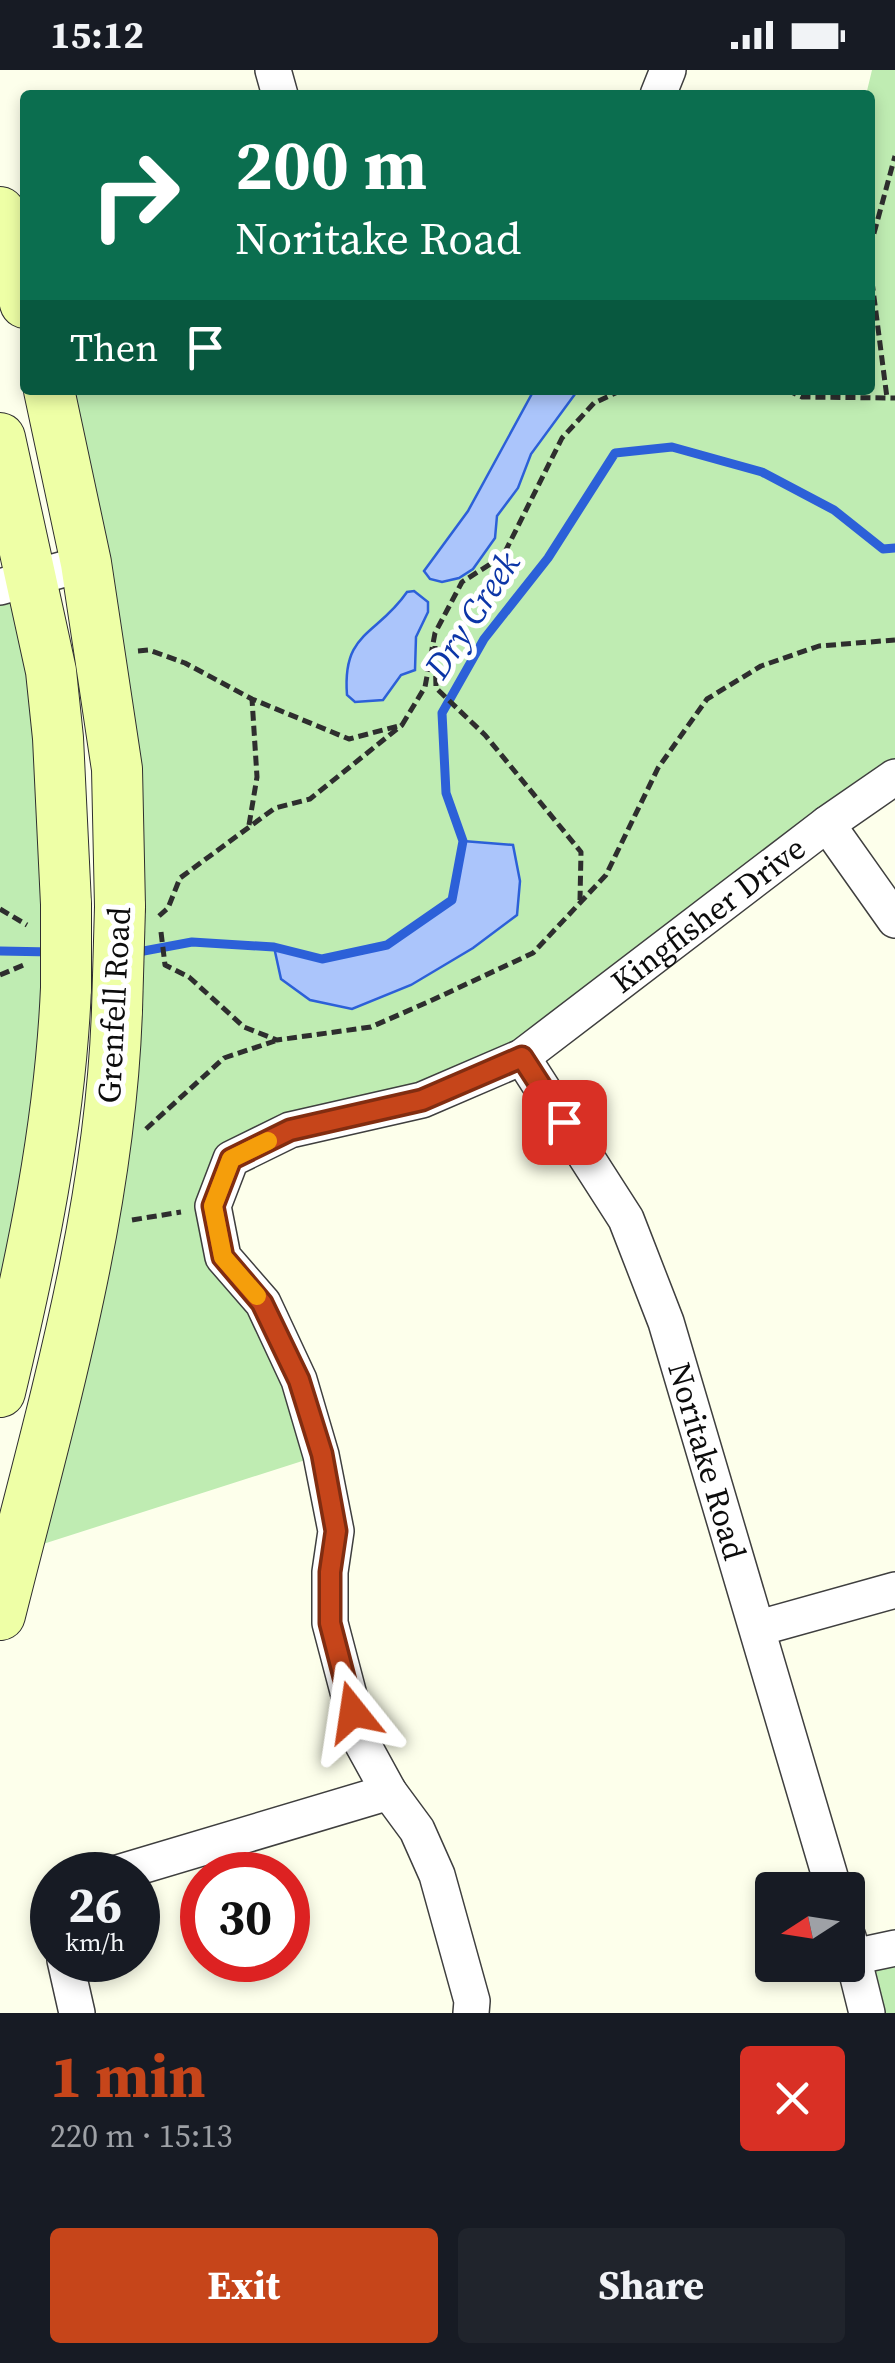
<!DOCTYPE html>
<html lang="en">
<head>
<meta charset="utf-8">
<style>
	body { margin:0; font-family:"Source Serif 4",serif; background:#20242c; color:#f1f3f6; height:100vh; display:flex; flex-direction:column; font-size:38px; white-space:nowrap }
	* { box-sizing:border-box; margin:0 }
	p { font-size:32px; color:#9ea1a6 }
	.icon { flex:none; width:55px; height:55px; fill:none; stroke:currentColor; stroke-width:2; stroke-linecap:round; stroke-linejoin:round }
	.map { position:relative; height:1943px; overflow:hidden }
	.side { display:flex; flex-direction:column; background:#171b24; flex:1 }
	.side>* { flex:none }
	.guide { position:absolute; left:20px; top:20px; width:855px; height:305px; border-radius:10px; box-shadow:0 5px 15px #0003; background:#0b6e4f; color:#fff; overflow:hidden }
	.needle { width:65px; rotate:258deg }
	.fabs { position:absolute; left:755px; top:1802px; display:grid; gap:20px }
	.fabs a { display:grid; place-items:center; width:110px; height:110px; border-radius:10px; background:#171b24; box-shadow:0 5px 15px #0003; font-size:50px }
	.speed { position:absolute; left:30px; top:1782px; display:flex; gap:20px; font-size:50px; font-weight:700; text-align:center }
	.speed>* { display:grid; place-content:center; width:130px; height:130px; border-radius:50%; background:#171b24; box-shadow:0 5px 15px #0003; line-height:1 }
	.speed small { font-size:25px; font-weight:400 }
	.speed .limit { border:15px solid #d22; background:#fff; color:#111 }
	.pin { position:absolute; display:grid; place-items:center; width:85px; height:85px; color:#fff; margin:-42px; border-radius:20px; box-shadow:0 5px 15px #0006 }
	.me { position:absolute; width:110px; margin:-55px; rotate:345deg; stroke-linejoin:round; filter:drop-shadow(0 0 8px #0008) }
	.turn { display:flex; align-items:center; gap:35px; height:210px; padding:0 50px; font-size:45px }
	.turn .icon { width:130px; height:130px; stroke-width:2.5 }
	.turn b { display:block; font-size:70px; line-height:85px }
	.then { display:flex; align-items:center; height:95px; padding:0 50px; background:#0003; gap:20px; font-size:38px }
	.round { display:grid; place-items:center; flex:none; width:105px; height:105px; border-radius:10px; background:#20242c }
	.headline { display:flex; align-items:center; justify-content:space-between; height:170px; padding:0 50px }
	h1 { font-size:60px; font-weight:700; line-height:75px; color:#c6451a }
	.primary-button { display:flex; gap:20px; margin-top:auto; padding:20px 50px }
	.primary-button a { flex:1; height:115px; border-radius:10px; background:#c6451a; color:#fff; font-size:40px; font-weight:700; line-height:115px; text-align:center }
	.primary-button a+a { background:#20242c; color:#f1f3f6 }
	.status { display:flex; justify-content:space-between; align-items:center; height:70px; padding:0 50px; background:#171b24; direction:ltr }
	.status svg { height:28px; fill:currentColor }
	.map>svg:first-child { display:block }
</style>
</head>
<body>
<div class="status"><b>15:12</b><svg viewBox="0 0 49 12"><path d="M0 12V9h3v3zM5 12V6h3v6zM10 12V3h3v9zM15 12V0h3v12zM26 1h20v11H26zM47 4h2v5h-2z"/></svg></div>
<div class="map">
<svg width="895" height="1943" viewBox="0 0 895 1943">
	<rect width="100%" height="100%" fill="#fdffeb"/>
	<g fill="#bfecb2">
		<path d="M872,0H895V715L522,987L231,1089L213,1136L321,1385L15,1483L44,1370L120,798L48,320H870V25H866Z"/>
		<path d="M33,506L65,776L0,1322V519Z"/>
		<path d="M895,1878V1943H867L853,1887Z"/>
	</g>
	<g fill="#abc5fb" stroke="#2c60d8" stroke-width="2.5">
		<path d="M534,320H578L531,384L518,418L497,446L495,468L473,499L459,508L442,512L430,509L424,501L468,441Z"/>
		<path d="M414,521L428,532V542L416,567L415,600L401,605L383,630L355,632L347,625C342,561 377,566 407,522Z"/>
		<path d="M463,771L513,775L520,811L517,845L473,878L411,915L352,939L310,930L281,909L274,877L322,889L387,875L452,830Z"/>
	</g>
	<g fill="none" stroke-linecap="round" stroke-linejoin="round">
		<g stroke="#2c60d8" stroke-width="9">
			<path d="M0,881L52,882"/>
			<path d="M133,883L192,872L274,877L322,889L387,875L452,830L463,771L446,723L442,643L484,569L548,488L615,383L672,377L762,402L834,440L883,479L895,478"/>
		</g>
		<g stroke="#3f3f3f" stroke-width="38">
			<g id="street">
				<path d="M273,0L280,25"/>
				<path d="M658,25L668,0"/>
				<path d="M0,517L86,493"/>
				<path d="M827,754L895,850"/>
				<path id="s1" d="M522,987L626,1149L666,1252L834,1820"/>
				<path d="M759,1558L895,1520"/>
				<path d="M111,1805L389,1722"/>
				<path d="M848,1867L867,1943"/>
				<path d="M853,1887L895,1878"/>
				<path d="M65,1890L77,1943"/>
				<path id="s2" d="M471,1943L472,1931L437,1805L417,1760L389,1722L361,1671L330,1553V1502L336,1461L321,1385L299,1310L263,1233L223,1187L213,1136L231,1089L290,1060L422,1030L522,987L827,754L895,707"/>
			</g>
		</g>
		<g stroke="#2e2e2e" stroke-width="52">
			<g id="secondary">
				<path d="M0,142L25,233"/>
				<path d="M49,320L86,493L117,699L120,837"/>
				<path d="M0,368L51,601L58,668L66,834"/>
				<path d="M0,1322C32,1188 60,1056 66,918"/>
				<path d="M0,1545C50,1345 110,1147 117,940"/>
			</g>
		</g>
		<g stroke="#2e2e2e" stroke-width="5" stroke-dasharray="10 5" stroke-linecap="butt">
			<path d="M870,178L895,86"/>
			<path d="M870,196L887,328"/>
			<path d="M787,320L802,327L895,328"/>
			<path d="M435,576L436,618L485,665L581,782L580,830"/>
			<path d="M138,581L149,580L185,593L252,629L349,669L402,655L425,617L435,563L462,512L503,486L562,368L594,333L622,320"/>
			<path d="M249,755L257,707L252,629"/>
			<path d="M0,839L27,855"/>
			<path d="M159,846L168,838L180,808L275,738L310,729L402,655"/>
			<path d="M161,862L165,895L189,907L244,957L277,970L371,957L428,932L533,883L606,805L658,698L707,629L761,596L819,576L895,570"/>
			<path d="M0,905L26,894"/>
			<path d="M146,1059L224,988L275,971"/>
			<path d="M132,1150L181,1142"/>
		</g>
		<use href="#street" stroke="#fff" stroke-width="35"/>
		<use href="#secondary" stroke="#eeffa6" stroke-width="50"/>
		<g stroke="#2e2e2e" stroke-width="52" stroke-linecap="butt">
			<g id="secondary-bridge">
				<path d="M66,918V834"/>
				<path d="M117,940L120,837"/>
			</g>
		</g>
		<use href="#secondary-bridge" stroke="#eeffa6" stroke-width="50"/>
	</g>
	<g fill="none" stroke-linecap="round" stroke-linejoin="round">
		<g stroke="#812d11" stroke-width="25">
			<path id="route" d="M353,1642L330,1553V1502L336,1461L322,1384L299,1310L262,1233L223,1187L213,1136L231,1089L290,1060L422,1030L522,987L564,1052"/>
		</g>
		<use href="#route" stroke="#c6451a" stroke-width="18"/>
		<path stroke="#f59e0b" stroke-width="18" d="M257,1226L223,1187L213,1136L231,1089L268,1071"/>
	</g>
	<g text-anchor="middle" stroke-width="10" stroke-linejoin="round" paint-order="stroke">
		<g font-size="32" fill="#0c0c0c" stroke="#fff">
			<text dy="11" stroke="none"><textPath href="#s2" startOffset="1460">Kingfisher Drive</textPath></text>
			<text transform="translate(114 935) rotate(-87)" y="11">Grenfell Road</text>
			<text dy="11" stroke="none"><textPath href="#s1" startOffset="448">Noritake Road</textPath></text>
		</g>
		<g font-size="35" font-style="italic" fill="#0c35a7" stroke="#fff">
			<text transform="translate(472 545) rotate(-57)" y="12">Dry Creek</text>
		</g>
	</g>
</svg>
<div class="fabs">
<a><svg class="needle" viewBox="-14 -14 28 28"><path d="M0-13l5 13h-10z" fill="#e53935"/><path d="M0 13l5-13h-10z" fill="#9ea1a6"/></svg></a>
</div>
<div class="speed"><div>26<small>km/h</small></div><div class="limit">30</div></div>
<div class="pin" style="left:564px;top:1052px;background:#d93025"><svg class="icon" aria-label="arrive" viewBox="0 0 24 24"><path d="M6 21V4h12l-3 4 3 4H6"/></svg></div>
<svg class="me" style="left:353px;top:1642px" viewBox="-20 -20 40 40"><path d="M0-17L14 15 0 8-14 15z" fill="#c6451a" stroke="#fff" stroke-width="4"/></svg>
<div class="guide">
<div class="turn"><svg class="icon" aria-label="right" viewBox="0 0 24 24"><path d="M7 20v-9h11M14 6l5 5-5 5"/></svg><div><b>200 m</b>Noritake Road</div></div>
<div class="then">Then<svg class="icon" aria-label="arrive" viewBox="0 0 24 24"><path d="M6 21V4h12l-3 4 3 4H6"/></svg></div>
</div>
</div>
<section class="side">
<div class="headline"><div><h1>1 min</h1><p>220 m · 15:13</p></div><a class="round" style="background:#d93025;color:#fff"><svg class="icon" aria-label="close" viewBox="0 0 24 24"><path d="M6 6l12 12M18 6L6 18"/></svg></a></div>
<div class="primary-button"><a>Exit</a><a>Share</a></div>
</section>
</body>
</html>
